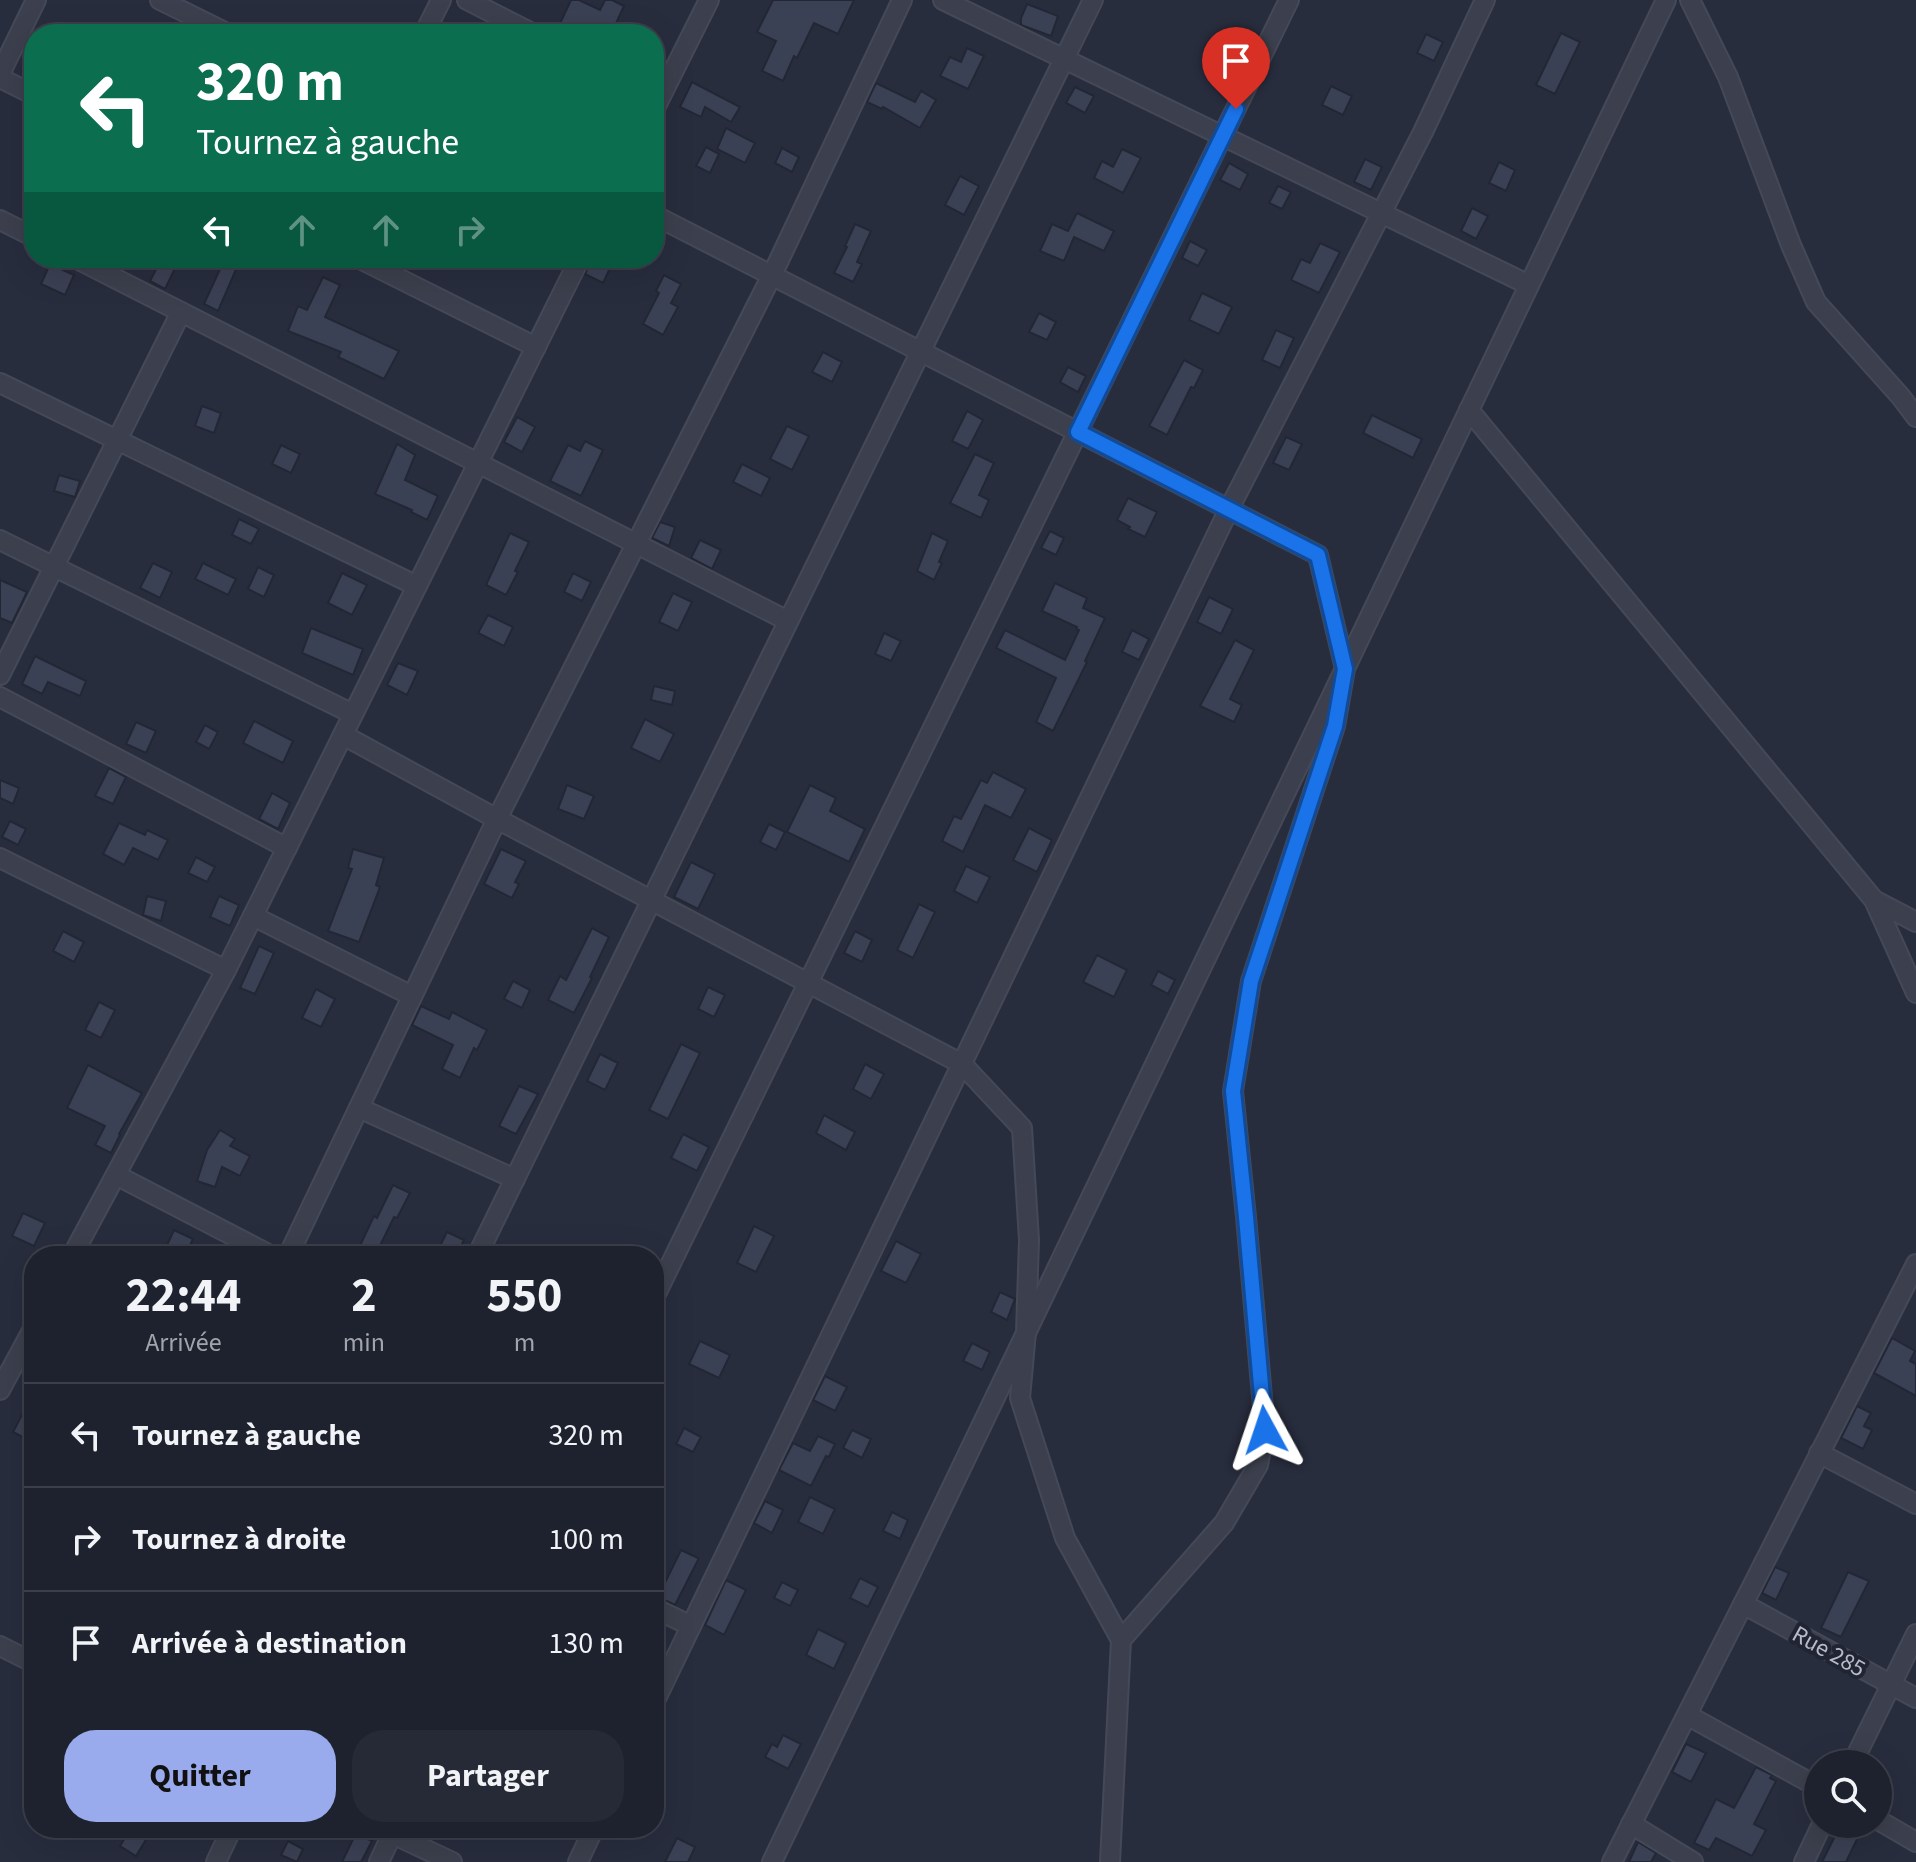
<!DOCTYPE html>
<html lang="fr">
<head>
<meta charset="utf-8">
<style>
	body { margin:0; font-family:"Source Sans 3",sans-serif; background:#262a36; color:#f1f3f6; height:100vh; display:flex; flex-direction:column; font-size:30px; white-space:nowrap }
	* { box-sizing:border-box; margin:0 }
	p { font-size:26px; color:#a1a4aa }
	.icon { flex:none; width:44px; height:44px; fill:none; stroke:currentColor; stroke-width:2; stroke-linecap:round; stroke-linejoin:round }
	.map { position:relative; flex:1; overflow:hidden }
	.side { position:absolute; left:24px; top:1246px; width:640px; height:592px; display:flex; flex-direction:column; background:#1e222e; border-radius:32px; box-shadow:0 8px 32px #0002,0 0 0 2px #3c3f4a }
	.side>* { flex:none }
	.hud { position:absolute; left:24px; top:24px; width:640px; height:244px; border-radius:32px; box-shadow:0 8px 32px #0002,0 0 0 2px #3c3f4a; background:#0b6e4f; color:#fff; overflow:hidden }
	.controls { position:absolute; left:1804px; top:1750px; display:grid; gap:16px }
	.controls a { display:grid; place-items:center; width:88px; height:88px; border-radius:50%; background:#1e222e; box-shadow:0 8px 32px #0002,0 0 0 2px #3c3f4a; font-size:40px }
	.pin { position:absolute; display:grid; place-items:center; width:68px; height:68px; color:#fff; margin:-82px -34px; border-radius:50% 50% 50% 0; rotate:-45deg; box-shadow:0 0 8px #0007 }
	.pin .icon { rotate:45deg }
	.me { position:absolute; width:88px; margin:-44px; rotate:355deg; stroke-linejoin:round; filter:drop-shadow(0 0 6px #0008) }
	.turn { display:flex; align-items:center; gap:28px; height:168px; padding:0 40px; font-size:36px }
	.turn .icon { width:104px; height:104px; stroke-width:2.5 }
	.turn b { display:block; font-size:56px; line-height:68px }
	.lanes { display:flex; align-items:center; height:76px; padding:0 40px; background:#0003; justify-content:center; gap:40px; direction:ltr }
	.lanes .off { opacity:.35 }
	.eta { display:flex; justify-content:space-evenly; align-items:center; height:136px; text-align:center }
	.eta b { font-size:48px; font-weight:700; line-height:56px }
	.primary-button { display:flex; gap:16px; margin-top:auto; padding:16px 40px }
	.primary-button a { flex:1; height:92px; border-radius:32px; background:#99aaed; color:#111; font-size:32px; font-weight:700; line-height:92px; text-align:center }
	.primary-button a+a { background:#262a36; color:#f1f3f6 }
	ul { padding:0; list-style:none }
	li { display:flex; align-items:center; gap:24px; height:104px; padding:0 40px; border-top:2px solid #3c3f4a }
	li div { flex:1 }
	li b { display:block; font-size:30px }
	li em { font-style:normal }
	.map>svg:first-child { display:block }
</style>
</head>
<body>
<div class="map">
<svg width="1916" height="1862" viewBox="0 0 1916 1862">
	<rect width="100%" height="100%" fill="#282d3e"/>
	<g fill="#3b4154" stroke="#232735" stroke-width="2">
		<path d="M571,0H579L600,10L605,0H612L624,6L611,34H555Z"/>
		<path d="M773,0H854L838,34L814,23L797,58L794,56L783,81L762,71L776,41L757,32Z"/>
		<path d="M1027,4L1058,16L1051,36L1021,25V18Z"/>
		<path d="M1561,33L1580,42L1555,94L1536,85Z"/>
		<path d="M1426,34L1443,42L1434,61L1417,53Z"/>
		<path d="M967,48L984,56L968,89L940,76L950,57L961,62Z"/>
		<path d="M692,82L740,107L731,122L705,107L701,117L680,107Z"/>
		<path d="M876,83L915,102L921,91L936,100L920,128L883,107L882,109L867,102Z"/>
		<path d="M1331,86L1352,96L1343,115L1322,105Z"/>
		<path d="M1075,87L1094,96L1085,113L1066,103Z"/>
		<path d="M726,128L755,143L745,163L717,149Z"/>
		<path d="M706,147L719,154L710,173L696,166Z"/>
		<path d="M782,148L799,157L792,172L775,163Z"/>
		<path d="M1122,149L1141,158L1123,193L1094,178L1102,161L1113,167Z"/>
		<path d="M1365,159L1382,167L1371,190L1354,182Z"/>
		<path d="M1499,162L1515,170L1506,191L1489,183Z"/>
		<path d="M1229,163L1248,174L1240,190L1220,180Z"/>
		<path d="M960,176L979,186L964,215L945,205Z"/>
		<path d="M1278,186L1291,192L1282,209L1269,203Z"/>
		<path d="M1472,208L1488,216L1476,239L1461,231Z"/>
		<path d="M1077,213L1114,231L1104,251L1074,237L1064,261L1040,251L1052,224L1068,231Z"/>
		<path d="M855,224L871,231L857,262L862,264L853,282L834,273L847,247L845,246Z"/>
		<path d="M1190,241L1207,250L1198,266L1182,258Z"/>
		<path d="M1320,243L1340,252L1319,293L1291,280L1301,259L1310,263Z"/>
		<path d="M162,258H180L165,289L150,281Z"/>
		<path d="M225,258H241L218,311L204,304Z"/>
		<path d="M592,258H600L612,264L603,283L585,274Z"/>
		<path d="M50,264L74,275L65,295L41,284Z"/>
		<path d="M664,275L681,284L671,303L678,307L663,335L643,324L659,293L656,291Z"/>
		<path d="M323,277L340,285L325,317L399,351L384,379L338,357L341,352L288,331L298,306L307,310Z"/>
		<path d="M1202,293L1232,307L1219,334L1189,320Z"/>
		<path d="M1039,313L1056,322L1047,340L1029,332Z"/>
		<path d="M1276,330L1294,338L1280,368L1262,360Z"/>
		<path d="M823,352L842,362L832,382L812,372Z"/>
		<path d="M1184,360L1203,370L1194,388L1191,387L1167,435L1149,426Z"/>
		<path d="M1068,367L1086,376L1078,392L1060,382Z"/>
		<path d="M202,406L221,413L214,433L195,426Z"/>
		<path d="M967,411L983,420L968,449L952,441Z"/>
		<path d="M1372,415L1422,439L1413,458L1363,433Z"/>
		<path d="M517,417L535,427L522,452L504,442Z"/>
		<path d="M787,426L809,436L792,470L770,459Z"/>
		<path d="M1286,437L1302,444L1289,470L1273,463Z"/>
		<path d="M585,441L603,450L581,496L550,481L568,445L580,451Z"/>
		<path d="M397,444L415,455L405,480L438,496L427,520L411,512L412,510L375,494Z"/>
		<path d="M281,445L300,454L291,473L272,464Z"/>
		<path d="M975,454L994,463L979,495L989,500L981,518L950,503Z"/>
		<path d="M742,464L770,478L761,496L733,482Z"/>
		<path d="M59,475L80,481L75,497L54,491Z"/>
		<path d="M1128,498L1157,512L1145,537L1128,529L1130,527L1117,520Z"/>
		<path d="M239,519L259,529L251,544L232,535Z"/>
		<path d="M660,522L675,527L669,546L652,538Z"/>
		<path d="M1050,531L1064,538L1056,555L1041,548Z"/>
		<path d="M510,533L529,542L515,571L518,572L506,595L486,585Z"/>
		<path d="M932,533L948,541L939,562L942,563L934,580L917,571Z"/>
		<path d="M700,540L721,550L712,569L691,558Z"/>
		<path d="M153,563L172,572L160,598L140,588Z"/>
		<path d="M203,563L236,579L228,595L195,579Z"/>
		<path d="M258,567L274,575L264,597L248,589Z"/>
		<path d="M342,573L367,585L352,615L328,603Z"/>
		<path d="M573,573L591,582L582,601L564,592Z"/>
		<path d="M0,580L27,592L12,623L0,618Z"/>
		<path d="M1055,583L1087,598L1083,608L1105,618L1085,661L1087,662L1053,731L1036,722L1056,678L996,648L1005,630L1065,660L1079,630L1076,629L1077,627L1042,611Z"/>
		<path d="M673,593L692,602L678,631L659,622Z"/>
		<path d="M1209,597L1233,609L1221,634L1197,622Z"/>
		<path d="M488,615L513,627L504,646L478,633Z"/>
		<path d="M311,628L363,649L353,675L302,653Z"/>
		<path d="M1132,630L1149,639L1139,660L1122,652Z"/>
		<path d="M884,633L901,641L891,661L875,654Z"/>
		<path d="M1235,640L1254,650L1230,699L1242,705L1234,722L1200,706Z"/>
		<path d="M35,656L86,681L80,696L48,682L42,694L22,684Z"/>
		<path d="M398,663L418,671L407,695L387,685Z"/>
		<path d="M654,686L675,691L672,705L651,700Z"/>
		<path d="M645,719L674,734L660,762L631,748Z"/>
		<path d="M254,721L293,741L283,763L243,743Z"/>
		<path d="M136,722L156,731L146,753L126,744Z"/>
		<path d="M205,725L218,732L209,749L196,742Z"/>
		<path d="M109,768L126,777L113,804L95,796Z"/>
		<path d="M993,772L1026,789L1011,818L985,805L963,852L942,841L954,816L961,819L981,780L987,783Z"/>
		<path d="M0,780L19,788L13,804L0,798Z"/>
		<path d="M567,785L594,796L584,819L558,809Z"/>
		<path d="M810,785L836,798L830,811L865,829L849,862L787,832Z"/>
		<path d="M272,793L290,803L278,829L259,819Z"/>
		<path d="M10,821L26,829L18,845L2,837Z"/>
		<path d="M119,823L145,835L147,830L168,840L158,860L133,848L124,865L103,854Z"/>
		<path d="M769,824L785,832L776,850L760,842Z"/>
		<path d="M1029,828L1052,840L1037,872L1013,860Z"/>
		<path d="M353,849L384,858L376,885L380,887L359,942L328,931L352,869L348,868Z"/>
		<path d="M501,849L526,861L515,882L519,884L512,898L484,884Z"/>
		<path d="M196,857L215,867L207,882L188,873Z"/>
		<path d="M691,862L715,874L698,909L674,897Z"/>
		<path d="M966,866L990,877L977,903L954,891Z"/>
		<path d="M147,896L166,901L161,921L143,915Z"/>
		<path d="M219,896L239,905L230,926L210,917Z"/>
		<path d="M919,904L935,912L913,958L897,950Z"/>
		<path d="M592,928L609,937L590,977L592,978L574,1013L548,1000L560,976L566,980Z"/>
		<path d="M63,931L84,942L74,962L53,951Z"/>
		<path d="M855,931L872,940L862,962L844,953Z"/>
		<path d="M259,946L274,953L255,994L240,988Z"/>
		<path d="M1097,955L1127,970L1114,997L1083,982Z"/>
		<path d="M1158,971L1175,980L1168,994L1151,985Z"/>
		<path d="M513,981L530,990L522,1008L504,999Z"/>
		<path d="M708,987L725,995L714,1017L698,1009Z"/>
		<path d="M316,989L335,999L321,1027L302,1018Z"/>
		<path d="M99,1002L115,1010L101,1038L85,1030Z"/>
		<path d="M421,1006L449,1019L452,1012L487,1030L477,1050L474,1048L460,1078L442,1069L453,1045L412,1025Z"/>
		<path d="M681,1044L700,1053L668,1119L649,1110Z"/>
		<path d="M600,1054L618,1063L605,1090L587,1081Z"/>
		<path d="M865,1064L884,1074L871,1099L853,1089Z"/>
		<path d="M88,1065L142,1093L119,1134L120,1135L111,1153L95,1145L105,1126L67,1108Z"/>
		<path d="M519,1086L538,1094L516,1134L499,1126Z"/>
		<path d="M824,1115L855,1132L846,1150L816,1133Z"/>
		<path d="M220,1130L235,1139L230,1146L250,1156L240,1176L222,1167L215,1187L197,1181L207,1150Z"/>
		<path d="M683,1134L709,1147L697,1171L671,1158Z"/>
		<path d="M393,1185L410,1193L397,1218L394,1217L375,1256H355L374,1216L377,1218Z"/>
		<path d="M23,1213L45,1223L34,1246L12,1236Z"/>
		<path d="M754,1226L774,1236L756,1272L737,1263Z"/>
		<path d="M174,1230L193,1239L185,1256H162Z"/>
		<path d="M447,1232L464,1240L456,1256H435Z"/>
		<path d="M896,1241L921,1254L906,1283L881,1271Z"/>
		<path d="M1000,1292L1015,1299L1007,1320L991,1312Z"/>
		<path d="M1892,1338L1915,1351L1910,1361L1916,1364V1396L1874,1373Z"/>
		<path d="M700,1341L730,1355L719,1378L689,1364Z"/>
		<path d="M972,1343L990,1352L982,1370L963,1361Z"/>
		<path d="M825,1376L847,1387L835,1411L813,1400Z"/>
		<path d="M34,1392V1443L13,1432Z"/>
		<path d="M1857,1406L1871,1413L1864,1426L1872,1430L1863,1449L1841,1438Z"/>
		<path d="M684,1428L701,1437L693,1452L676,1444Z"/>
		<path d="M852,1430L871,1439L862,1458L843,1448Z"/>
		<path d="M818,1436L835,1444L829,1457L826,1456L811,1486L779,1470L793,1443L810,1451Z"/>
		<path d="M810,1497L835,1509L823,1534L798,1522Z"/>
		<path d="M765,1501L783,1510L772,1533L754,1523Z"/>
		<path d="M892,1512L908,1520L900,1539L883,1531Z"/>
		<path d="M681,1550L698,1558V1560L675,1605L658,1597Z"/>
		<path d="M1775,1567L1789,1573L1776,1600L1762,1593Z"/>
		<path d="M1848,1572L1869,1581L1841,1637L1821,1628Z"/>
		<path d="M860,1578L878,1587L868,1607L850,1598Z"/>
		<path d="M726,1580L746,1590L724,1635L705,1625Z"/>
		<path d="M782,1582L798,1590L790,1606L774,1598Z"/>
		<path d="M818,1629L846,1643L834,1669L806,1655Z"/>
		<path d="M783,1735L801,1744L788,1769L765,1757L772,1744L777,1747Z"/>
		<path d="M1686,1744L1706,1753L1691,1782L1672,1772Z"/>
		<path d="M1756,1767L1772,1775L1770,1778L1776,1781L1754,1824L1766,1830L1752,1856L1716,1838L1709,1850L1694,1843L1716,1799L1734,1808Z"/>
		<path d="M1841,1824H1853L1862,1829L1846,1862H1822Z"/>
		<path d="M131,1828L147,1838L136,1856L120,1846Z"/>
		<path d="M356,1833L372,1841L361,1862H342Z"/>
		<path d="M677,1838L695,1847L688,1862H665Z"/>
		<path d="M288,1841L303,1849L297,1862L281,1855Z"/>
		<path d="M1638,1842L1656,1853L1651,1862H1629Z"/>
	</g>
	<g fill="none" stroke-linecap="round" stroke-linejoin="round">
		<g stroke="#454957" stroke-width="22">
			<g id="minor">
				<path d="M160,0L229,34"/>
				<path d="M467,0L534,34"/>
				<path d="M943,0L1529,285"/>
				<path d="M1690,0L1728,77L1791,245L1816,302L1901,397L1916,417"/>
				<path d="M424,34L441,0"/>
				<path d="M0,74L36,0"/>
				<path d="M0,78L34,95"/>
				<path d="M654,110L709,0"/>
				<path d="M654,215L1318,555L1345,669L1335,726L1251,981L1233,1091L1246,1217L1265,1430L1258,1465L1224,1523L1121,1640"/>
				<path d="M0,220L34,237"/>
				<path d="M75,258L788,621"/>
				<path d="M358,258L536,347"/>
				<path d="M0,383L417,586"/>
				<path d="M1469,410L1874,900L1916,993"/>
				<path d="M0,540L353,714"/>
				<path d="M0,675L181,312"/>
				<path d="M0,697L287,848"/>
				<path d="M343,735L497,819L962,1064L1022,1128L1029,1240L1026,1332L1020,1398L1065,1538L1121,1640L1110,1862"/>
				<path d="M0,858L226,970"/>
				<path d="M1874,900L1916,922"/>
				<path d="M253,916L412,996"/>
				<path d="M359,1108L515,1179"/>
				<path d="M116,1175L272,1256"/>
				<path d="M72,1256L226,970L580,258"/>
				<path d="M288,1256L497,819L772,275L902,0"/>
				<path d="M477,1256L1093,0"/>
				<path d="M654,1298L1289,0"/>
				<path d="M0,1390L34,1327"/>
				<path d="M1819,1453L1916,1504"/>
				<path d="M1743,1604L1916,1698"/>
				<path d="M654,1608L691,1626"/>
				<path d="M0,1646L34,1663"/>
				<path d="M654,1703L1229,509L1423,132L1485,0"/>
				<path d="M1687,1715L1818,1787"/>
				<path d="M1852,1764L1916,1634"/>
				<path d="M1878,1820L1916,1842"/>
				<path d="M1631,1824L1693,1862"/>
				<path d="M380,1828L452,1862"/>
				<path d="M216,1862L232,1828"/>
				<path d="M379,1862L395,1828"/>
				<path d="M578,1862L594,1828"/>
				<path d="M772,1862L1666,0"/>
				<path d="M1612,1862L1916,1264"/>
				<path d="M1804,1862L1822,1824"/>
			</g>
		</g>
		<use href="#minor" stroke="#3c404e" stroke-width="18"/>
	</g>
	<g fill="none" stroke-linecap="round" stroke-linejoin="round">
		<g stroke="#114b97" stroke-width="20">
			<path id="route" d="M1236,109L1078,432L1318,555L1345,669L1335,726L1251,981L1233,1091L1246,1217L1265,1430"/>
		</g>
		<use href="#route" stroke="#1a73e8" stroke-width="14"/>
	</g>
	<g text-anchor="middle" stroke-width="8" stroke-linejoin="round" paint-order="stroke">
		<g font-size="24" fill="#b8bcc9" stroke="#212533">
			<text transform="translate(1829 1651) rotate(29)" y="8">Rue 285</text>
		</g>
	</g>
</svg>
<div class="controls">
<a><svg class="icon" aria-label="search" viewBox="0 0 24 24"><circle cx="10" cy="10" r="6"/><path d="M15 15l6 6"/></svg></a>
</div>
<div class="pin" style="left:1236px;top:109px;background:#d93025"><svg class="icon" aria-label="arrive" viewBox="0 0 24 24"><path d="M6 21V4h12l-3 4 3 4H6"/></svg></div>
<svg class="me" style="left:1265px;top:1430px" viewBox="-20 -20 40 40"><path d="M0-17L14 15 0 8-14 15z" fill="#1a73e8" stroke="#fff" stroke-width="4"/></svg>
<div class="hud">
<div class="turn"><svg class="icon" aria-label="left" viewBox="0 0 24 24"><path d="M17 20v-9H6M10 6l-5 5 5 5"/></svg><div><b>320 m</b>Tournez à gauche</div></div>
<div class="lanes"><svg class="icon" aria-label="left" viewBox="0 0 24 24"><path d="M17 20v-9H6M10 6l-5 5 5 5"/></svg><svg class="icon off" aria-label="ahead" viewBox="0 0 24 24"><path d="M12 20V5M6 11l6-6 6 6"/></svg><svg class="icon off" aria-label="ahead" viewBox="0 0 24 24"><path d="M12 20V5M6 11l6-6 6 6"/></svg><svg class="icon off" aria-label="right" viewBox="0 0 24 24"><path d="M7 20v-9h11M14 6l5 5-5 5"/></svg></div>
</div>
<section class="side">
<div class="eta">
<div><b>22:44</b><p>Arrivée</p></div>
<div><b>2</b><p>min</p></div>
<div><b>550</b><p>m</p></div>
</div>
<ul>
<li><svg class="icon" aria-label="left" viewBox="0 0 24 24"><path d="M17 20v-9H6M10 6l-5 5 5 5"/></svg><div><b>Tournez à gauche</b></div><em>320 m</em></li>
<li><svg class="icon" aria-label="right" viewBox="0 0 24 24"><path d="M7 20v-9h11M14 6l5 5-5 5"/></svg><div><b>Tournez à droite</b></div><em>100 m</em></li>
<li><svg class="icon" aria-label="arrive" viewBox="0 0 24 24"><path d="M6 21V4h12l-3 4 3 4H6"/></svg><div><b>Arrivée à destination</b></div><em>130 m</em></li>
</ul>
<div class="primary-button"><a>Quitter</a><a>Partager</a></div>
</section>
</div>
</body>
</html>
